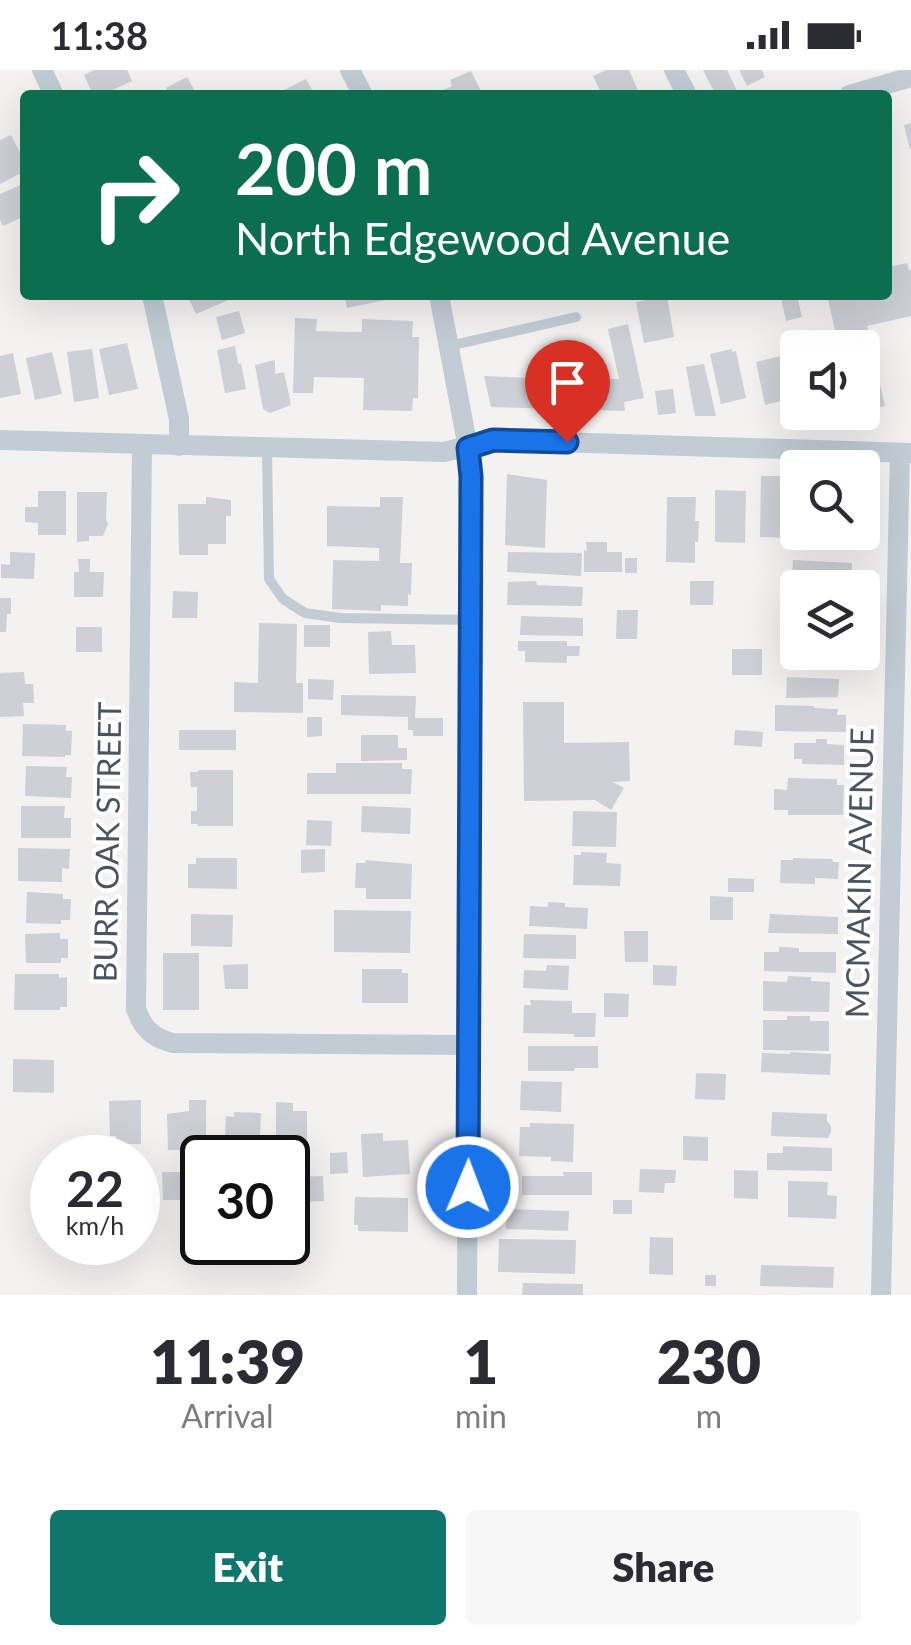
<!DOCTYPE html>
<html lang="en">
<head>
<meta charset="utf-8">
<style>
	body { margin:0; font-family:Lato,sans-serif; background:#f7f7f7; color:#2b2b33; height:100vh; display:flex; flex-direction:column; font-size:38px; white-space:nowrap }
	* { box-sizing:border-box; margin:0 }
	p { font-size:32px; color:#7c7c81 }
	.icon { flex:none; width:55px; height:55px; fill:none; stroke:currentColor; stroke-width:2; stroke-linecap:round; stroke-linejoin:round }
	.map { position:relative; height:1225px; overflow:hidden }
	.drawer { display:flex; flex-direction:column; background:#fff; flex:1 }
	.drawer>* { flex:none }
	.banner { position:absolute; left:20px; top:20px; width:872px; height:210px; border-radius:10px; box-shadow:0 10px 40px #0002; background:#0b6e4f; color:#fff; overflow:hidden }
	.buttons { position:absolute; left:780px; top:260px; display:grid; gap:20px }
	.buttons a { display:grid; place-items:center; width:100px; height:100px; border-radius:10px; background:#fff; box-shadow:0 10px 40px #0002; font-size:50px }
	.speed { position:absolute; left:30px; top:1065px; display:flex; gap:20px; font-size:50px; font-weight:700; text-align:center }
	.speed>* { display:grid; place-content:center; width:130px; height:130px; border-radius:50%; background:#fff; box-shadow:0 10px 40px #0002; line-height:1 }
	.speed small { font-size:25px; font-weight:400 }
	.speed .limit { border:5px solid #111; border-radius:15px; background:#fff; color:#111 }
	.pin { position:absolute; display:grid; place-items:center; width:85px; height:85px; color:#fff; margin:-102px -42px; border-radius:50% 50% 50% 0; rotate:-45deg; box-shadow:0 0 10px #0007 }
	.pin .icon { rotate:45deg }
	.me { position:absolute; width:110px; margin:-55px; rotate:1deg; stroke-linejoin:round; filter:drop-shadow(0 0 8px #0008) }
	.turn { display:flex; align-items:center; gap:35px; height:210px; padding:0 50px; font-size:45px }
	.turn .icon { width:130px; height:130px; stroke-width:2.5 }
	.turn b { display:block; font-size:70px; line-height:85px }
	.eta { display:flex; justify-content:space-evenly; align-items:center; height:170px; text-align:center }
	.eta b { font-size:60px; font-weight:800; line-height:70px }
	.button { display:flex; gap:20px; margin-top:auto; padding:20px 50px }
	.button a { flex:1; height:115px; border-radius:10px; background:#0f766e; color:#fff; font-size:40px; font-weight:800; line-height:115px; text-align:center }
	.button a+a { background:#f7f7f7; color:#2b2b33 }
	.status { display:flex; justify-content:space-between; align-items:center; height:70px; padding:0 50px; background:#fff; direction:ltr }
	.status svg { height:28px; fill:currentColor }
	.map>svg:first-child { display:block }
</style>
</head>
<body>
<div class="status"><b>11:38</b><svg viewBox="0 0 49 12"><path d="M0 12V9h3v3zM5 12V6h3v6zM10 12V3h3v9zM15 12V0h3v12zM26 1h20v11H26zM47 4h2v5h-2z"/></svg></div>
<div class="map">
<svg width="911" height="1225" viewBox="0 0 911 1225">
	<rect width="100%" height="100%" fill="#f4f1f1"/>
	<g fill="#cdd0d6">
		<path d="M94,0H127L132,11L102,25H93L84,5Z"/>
		<path d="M606,0H629L640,25H602L593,6Z"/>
		<path d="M703,0H727L737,21L730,25H716Z"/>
		<path d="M739,0H762L765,7L747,16Z"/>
		<path d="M471,1L482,23L432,25L452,16L450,10Z"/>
		<path d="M187,7L197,25H170L166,18Z"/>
		<path d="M306,9L315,25H274Z"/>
		<path d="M911,53V79H910L904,55Z"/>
		<path d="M11,65L25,92V101L0,114V70Z"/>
		<path d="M25,113V146L3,156L0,150V124Z"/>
		<path d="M907,193L909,200H911V246L867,256L885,336L862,341V278H839L827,225H888V197Z"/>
		<path d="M187,225H240L196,244Z"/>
		<path d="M344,225H400V227L347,238Z"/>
		<path d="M797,225L802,247L786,251L781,228Z"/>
		<path d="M667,226L674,267L644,273L636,232Z"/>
		<path d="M239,241L245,263L222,270L216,247Z"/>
		<path d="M295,248L317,249L316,261L362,262V249L413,251L412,267H419L418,328H413L412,341L363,340L364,308L314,307L313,323H293Z"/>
		<path d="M628,254L644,328L624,332L625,341L491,337L484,306L555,309L556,315L582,316V309H619L608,259Z"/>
		<path d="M127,273L138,319L109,325L99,279Z"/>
		<path d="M235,276L238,294L241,293L246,319L225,323L217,280Z"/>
		<path d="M92,279L99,328L74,332L67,282Z"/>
		<path d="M732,279V282L736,281L746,328L721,334L710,284Z"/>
		<path d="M52,282L62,324L35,330L26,288Z"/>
		<path d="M13,283L21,324L0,328V286Z"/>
		<path d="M785,285L794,328L765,335L756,292Z"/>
		<path d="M275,290V304L284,302L291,335L270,343L263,339L255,295Z"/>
		<path d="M704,294L716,346H695L686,297Z"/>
		<path d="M673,319L676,343L658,345L655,321Z"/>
		<path d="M507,404L547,410L545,478L505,475Z"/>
		<path d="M761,406H793L792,468L760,467Z"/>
		<path d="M715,420L746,421L745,473L715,472Z"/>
		<path d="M38,421H66V465H38V453L25,452V437H38Z"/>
		<path d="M77,422H107L106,449L108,454L103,466H89V471L77,472Z"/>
		<path d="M206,427L231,430V446H226V474H208V485H179L178,434H206Z"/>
		<path d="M380,427H403L400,493H412L411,525L408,524V536L381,535V541L332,539L333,490L379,491V478L327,476V436L380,437Z"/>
		<path d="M667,427H696L695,451H699L698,472H695V493L666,492Z"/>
		<path d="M586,472H607V482H622V502H584V480L587,481Z"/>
		<path d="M10,482L35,483L34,509L1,508V494L10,495Z"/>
		<path d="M508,482L582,483L581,506L507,502Z"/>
		<rect x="625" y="488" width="12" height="15"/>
		<path d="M78,489H90V502H104L103,527H74V502H79Z"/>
		<path d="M793,490L852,493L851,511L792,509Z"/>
		<path d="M536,511L537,515L583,517L582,536L507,535L508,512Z"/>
		<path d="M690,511H714L713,535H690Z"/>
		<path d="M173,521L198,522L197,548H172Z"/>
		<path d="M790,527H798V563H789V546H780V529H790Z"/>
		<path d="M0,528H11V544H7L6,562H0Z"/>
		<path d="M617,540H638L637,569H616Z"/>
		<path d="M521,546L583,548V566L520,565Z"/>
		<path d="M259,553L297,554L296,613H303V643L234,642V612L258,613Z"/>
		<rect x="304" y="555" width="26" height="22"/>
		<rect x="76" y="557" width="26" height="25"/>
		<path d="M391,561L392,575H415L416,603L369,604L368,562Z"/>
		<path d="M518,571H567V576H580L579,586H567V593L525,592V581H518Z"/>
		<rect x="732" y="579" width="30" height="26"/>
		<path d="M24,602L25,614H33L34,633H23L24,646L0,647V603Z"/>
		<path d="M787,607L839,609L838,627L786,628Z"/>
		<path d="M308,609L334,610L333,630L308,629Z"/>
		<path d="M341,625L416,626L415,648H443V666H413V660H408V647L341,645Z"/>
		<path d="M523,632H564V673L629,672L630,711L613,712L624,718L611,740L595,730L524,731Z"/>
		<path d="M775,635L814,636V638L838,639L837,645H846V662L775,661Z"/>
		<path d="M307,647H322V666L307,667Z"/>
		<path d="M23,654L66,655V661H72L71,685H65V687L22,686Z"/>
		<rect x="179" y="660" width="57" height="20"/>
		<path d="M735,660L763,662L762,677L734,675Z"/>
		<path d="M361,665H398V678H407V690L361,691Z"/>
		<path d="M816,669H827V674L844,675V695L802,694V689H794V673H816Z"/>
		<path d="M336,693H402V699H412L411,724H307V703H336Z"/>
		<path d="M26,696L67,697L66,707H72L71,728L25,726Z"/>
		<path d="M198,700H233V756H197L198,754H191V741H197V717H191L190,702H198Z"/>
		<path d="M788,708L837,709V715H844L843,745H788V740H774V719L787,720Z"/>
		<path d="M21,736H65L64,748H71V768H21Z"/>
		<path d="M362,736L411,738L410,764L361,762Z"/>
		<path d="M573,741L617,742L616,777L572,776Z"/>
		<path d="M307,750L332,751L331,776L306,775Z"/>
		<path d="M18,778L70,779L69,799L62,798V812L18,811Z"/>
		<path d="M325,779V802L301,803V780Z"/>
		<path d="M581,782L607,783L606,793L621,794L620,816L573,815L574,785H581Z"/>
		<path d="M196,788H237V819L188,818V794H196Z"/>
		<path d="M793,788L832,789L833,792H839L838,809L815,808V814L780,813L781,790H793Z"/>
		<path d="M365,790L412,794L411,829H366V818H355L356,793H366Z"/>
		<path d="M728,808L754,809V822H728Z"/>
		<path d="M27,822L63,824V829H71L70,850H61V854L26,853Z"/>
		<path d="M710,826L733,827V850H710Z"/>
		<path d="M548,832L565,833V837L588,838L587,859L529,856L530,836L548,837Z"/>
		<path d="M334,840L411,841L410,883L334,882Z"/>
		<path d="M191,844L233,845L232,877L191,876Z"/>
		<path d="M770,844L838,847V864L768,863Z"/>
		<path d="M624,861H648V892H625Z"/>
		<path d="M60,863V869H68V888H61V893H26L25,864Z"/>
		<path d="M524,864L576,865V889L523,888Z"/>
		<path d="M779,877L799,878V882H836V903L764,901V882H779Z"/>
		<rect x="163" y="883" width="36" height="57"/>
		<path d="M248,894V919H225L223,895Z"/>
		<path d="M547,895L569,896L568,920L523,918L524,900L546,901Z"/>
		<path d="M653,895L677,896L676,916L653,915Z"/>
		<path d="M362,899H402V903H408V933H362Z"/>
		<path d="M15,904H59V908L67,907V937H60V940H14Z"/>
		<path d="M788,906L811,907V911L830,912L829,942L763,941V911L787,912Z"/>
		<path d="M604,923L629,924L628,947H604Z"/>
		<path d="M530,930L572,931V943H596L595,967H574V964L523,963L524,935H531Z"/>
		<path d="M787,946H810V951H829V981L763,980V950H787Z"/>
		<path d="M528,976H598V998H575L574,1001H528Z"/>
		<path d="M790,982L831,984L830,1005L761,1002L762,983L790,984Z"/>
		<path d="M13,989L54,990V1023L13,1022Z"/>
		<path d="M696,1003L726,1004L725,1030L695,1029Z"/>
		<path d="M521,1011L562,1012L561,1042L520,1040Z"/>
		<path d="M141,1030V1074H116V1066H110L109,1031Z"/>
		<path d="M189,1030H206V1080H168L167,1044L189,1041Z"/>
		<path d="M276,1032L293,1033V1041H307V1085L276,1084Z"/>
		<path d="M234,1042L261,1043L259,1088L224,1087L226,1046L234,1047Z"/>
		<path d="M772,1042L827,1044V1051L831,1056V1062L828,1068L771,1066Z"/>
		<path d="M530,1053L574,1054L573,1092L551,1091V1087L519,1086L520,1057H530Z"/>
		<path d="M383,1063V1071L408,1070L410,1104L363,1107L361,1064Z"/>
		<path d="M683,1066L708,1067V1091L683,1090Z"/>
		<path d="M783,1076L832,1078V1101L767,1100V1083H783Z"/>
		<path d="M347,1082L348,1103L330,1104V1083Z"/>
		<path d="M640,1099L676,1100L675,1113H665L664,1123L639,1122Z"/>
		<path d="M734,1100L758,1101V1129L734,1128Z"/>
		<path d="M162,1102H190L189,1130H163Z"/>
		<path d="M563,1102H592V1125H522V1106H564Z"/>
		<path d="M321,1106H323L324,1131L299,1132L298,1107Z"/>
		<path d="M788,1111L828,1112L827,1125L837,1126L836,1149L788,1147Z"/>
		<path d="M355,1127L408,1128V1162L358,1161V1155H354Z"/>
		<rect x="613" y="1130" width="19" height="14"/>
		<path d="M507,1139L569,1141L568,1161L506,1159Z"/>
		<path d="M650,1167L673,1168V1205L649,1204Z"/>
		<path d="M499,1169L576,1170L575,1204L498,1202Z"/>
		<rect x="216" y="1172" width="17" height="7"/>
		<path d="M761,1195L834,1197L833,1218L760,1216Z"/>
		<rect x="705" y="1205" width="11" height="11"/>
		<path d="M523,1213L583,1214V1225H522Z"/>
	</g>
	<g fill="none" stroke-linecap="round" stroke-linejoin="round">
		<g stroke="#c1ccd4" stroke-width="10">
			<path d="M449,276L576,247"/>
			<path d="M267,378L269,509L283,529L305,543L340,548L470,550"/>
		</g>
		<g stroke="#c1ccd4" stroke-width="20">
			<path d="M42,0L54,25"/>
			<path d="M350,0L363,25"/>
			<path d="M674,0L687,25"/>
			<path d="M849,25L911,7"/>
			<path d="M152,225L179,349V376"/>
			<path d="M439,225L468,378L471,406L467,1225"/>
			<path d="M0,370L444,382L493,370L911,383"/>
			<path d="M142,375L136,939C143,959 153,968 173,973L470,975"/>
			<path d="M881,1225L900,383"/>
		</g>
	</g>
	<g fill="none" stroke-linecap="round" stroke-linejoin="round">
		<g stroke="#114b97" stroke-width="25">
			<path id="route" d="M468,1117L471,406L468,378L493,370L567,372"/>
		</g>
		<use href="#route" stroke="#1a73e8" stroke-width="18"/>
	</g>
	<g text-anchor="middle" stroke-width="8" stroke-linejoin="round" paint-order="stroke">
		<g font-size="32" fill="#485560" stroke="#fff">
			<text transform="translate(108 772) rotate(-89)" y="11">BURR OAK STREET</text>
			<text transform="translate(860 803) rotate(-89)" y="11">MCMAKIN AVENUE</text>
		</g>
	</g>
</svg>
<div class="buttons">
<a><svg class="icon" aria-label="sound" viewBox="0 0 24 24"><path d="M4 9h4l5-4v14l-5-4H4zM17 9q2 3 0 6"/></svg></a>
<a><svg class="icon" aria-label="search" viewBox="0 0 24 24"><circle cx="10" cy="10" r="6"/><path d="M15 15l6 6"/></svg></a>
<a><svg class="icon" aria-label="layers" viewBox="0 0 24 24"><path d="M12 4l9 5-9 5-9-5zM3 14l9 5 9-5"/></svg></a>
</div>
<div class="speed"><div>22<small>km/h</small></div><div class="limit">30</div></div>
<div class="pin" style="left:567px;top:372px;background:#d93025"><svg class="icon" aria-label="arrive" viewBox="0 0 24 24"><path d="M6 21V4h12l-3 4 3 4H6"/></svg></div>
<svg class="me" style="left:468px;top:1117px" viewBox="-20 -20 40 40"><circle r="17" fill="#1a73e8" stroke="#fff" stroke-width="3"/><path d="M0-11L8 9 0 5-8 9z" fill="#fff"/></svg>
<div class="banner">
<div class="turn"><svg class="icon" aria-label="right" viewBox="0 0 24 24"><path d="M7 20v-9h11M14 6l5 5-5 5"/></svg><div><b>200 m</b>North Edgewood Avenue</div></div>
</div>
</div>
<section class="drawer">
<div class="eta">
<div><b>11:39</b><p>Arrival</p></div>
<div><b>1</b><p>min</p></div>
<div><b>230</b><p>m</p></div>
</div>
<div class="button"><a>Exit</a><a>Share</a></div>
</section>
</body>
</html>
